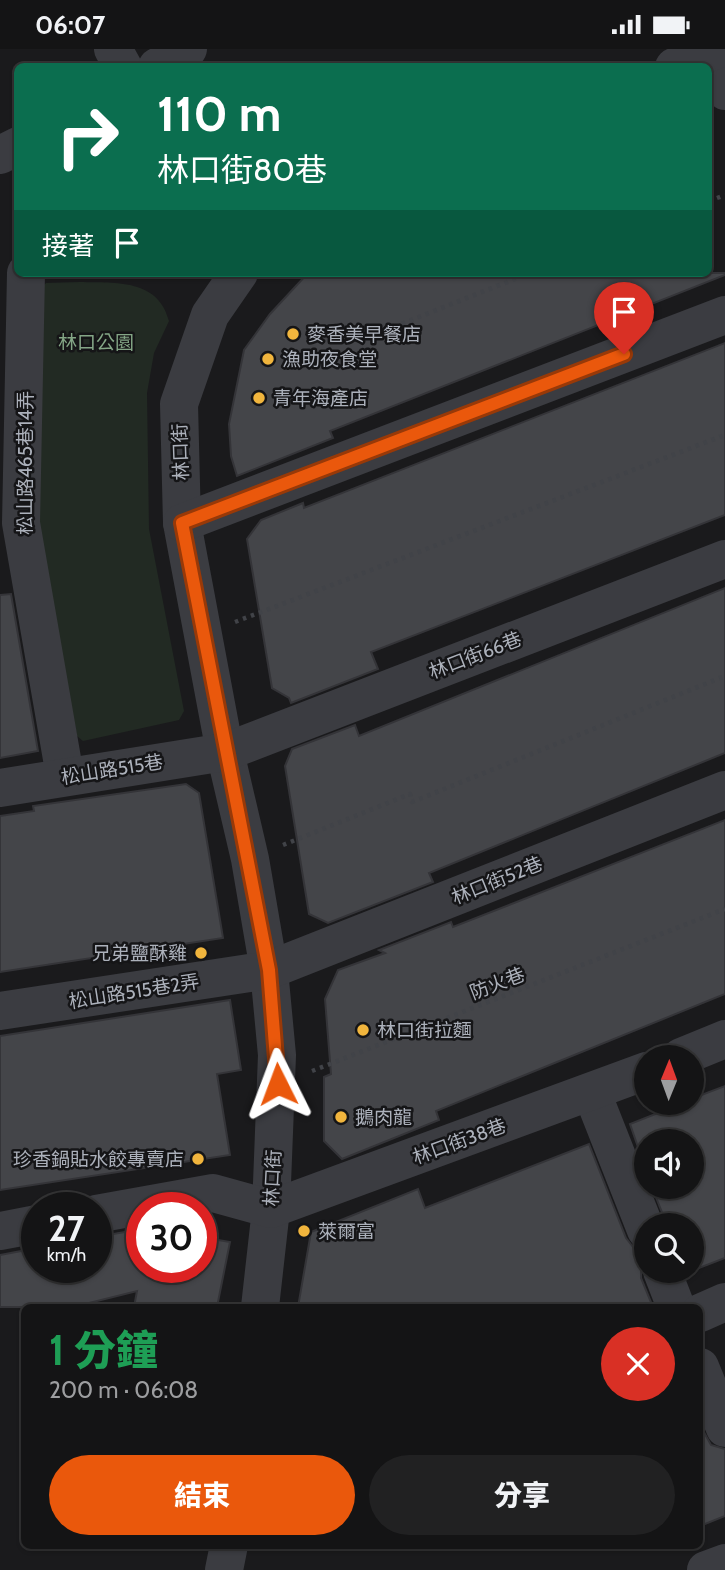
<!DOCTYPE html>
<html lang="zh-TW">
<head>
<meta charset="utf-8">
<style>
	body { margin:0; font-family:Cabin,"Noto Sans TC",sans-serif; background:#212122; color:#f1f3f6; height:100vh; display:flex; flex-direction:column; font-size:26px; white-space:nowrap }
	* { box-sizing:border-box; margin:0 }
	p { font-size:23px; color:#9d9ea0 }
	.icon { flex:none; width:38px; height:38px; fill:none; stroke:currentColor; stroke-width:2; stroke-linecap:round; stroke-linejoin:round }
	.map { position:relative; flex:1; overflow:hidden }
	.panel { position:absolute; left:21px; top:1255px; width:682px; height:245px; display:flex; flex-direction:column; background:#141415; border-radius:10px; box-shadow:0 2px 5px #0004,0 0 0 2px #333334 }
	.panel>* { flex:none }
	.guide { position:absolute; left:14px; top:14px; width:698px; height:214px; border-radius:10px; box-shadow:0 2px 5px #0004,0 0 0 2px #333334; background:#0b6e4f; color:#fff; overflow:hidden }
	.needle { width:46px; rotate:1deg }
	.buttons { position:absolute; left:634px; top:996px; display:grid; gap:14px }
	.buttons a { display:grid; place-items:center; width:70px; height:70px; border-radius:50%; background:#141415; box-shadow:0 2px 5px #0004,0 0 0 2px #333334; font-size:35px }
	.speed { position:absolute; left:21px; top:1143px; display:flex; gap:14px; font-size:35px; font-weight:700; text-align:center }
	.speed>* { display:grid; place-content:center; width:91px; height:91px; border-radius:50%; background:#141415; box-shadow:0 2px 5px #0004,0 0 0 2px #333334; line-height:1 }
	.speed small { font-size:18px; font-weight:400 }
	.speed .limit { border:10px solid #d22; background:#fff; color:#111 }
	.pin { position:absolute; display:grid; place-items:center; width:60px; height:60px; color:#fff; margin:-72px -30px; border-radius:50% 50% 50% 0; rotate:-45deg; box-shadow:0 0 7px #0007 }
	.pin .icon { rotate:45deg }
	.me { position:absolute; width:77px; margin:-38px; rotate:357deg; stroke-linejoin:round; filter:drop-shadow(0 0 5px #0008) }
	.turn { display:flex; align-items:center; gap:24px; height:147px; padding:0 28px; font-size:32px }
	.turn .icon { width:91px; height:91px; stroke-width:2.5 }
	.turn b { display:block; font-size:49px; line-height:60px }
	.then { display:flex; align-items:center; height:66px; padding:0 28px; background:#0003; gap:14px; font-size:26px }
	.round { display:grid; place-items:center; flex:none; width:74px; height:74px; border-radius:37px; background:#212122 }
	.summary { display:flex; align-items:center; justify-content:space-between; height:119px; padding:0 28px }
	h1 { font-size:42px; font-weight:800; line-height:52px; color:#1e9e55 }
	.cta { display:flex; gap:14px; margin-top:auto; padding:14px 28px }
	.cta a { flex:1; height:80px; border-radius:42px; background:#ea580c; color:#fff; font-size:28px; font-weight:800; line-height:80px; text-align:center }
	.cta a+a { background:#212122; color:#f1f3f6 }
	.status { display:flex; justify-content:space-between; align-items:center; height:49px; padding:0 35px; background:#141415; direction:ltr }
	.status svg { height:19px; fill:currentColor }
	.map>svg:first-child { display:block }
</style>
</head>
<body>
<div class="status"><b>06:07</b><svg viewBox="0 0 49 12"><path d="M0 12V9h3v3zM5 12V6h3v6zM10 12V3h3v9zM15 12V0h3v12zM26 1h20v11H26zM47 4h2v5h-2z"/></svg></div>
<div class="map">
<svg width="725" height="1521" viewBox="0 0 725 1521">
	<rect width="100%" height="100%" fill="#1a1a1c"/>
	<path fill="#222a23" d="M80,233C117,234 158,230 169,272L154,304L147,344L149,480L184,662L179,671L83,692L77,687L36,474L38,243L46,234Z"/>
	<g fill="#444549" stroke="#343438" stroke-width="2">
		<path d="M308,224H725V226L330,382L333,389L237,427L231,407L229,375L244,301L270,265Z"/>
		<path d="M725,294V466L371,603L378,620L291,654L289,649L272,639L247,490L261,471L303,454L304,459Z"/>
		<path d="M725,539V704L429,824L433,833L328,874L309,865L285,717L292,700L355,676L359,687Z"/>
		<path d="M11,545L38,702L0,709V546Z"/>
		<path d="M186,735L199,744L223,889L0,923V767L34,762L33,757Z"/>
		<path d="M725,771V945L436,1062L439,1071L342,1110L324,1092V1028L331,1025L325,950L338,921L385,904L379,901L451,873L453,878Z"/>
		<path d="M230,951L241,1021L217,1025L230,1106L0,1141V987Z"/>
		<path d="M725,1037V1209L686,1224L685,1222H691V1176H667L652,1138H691V1092H646V1121L630,1075L683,1054H691V1050Z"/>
		<path d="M589,1095L626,1189L633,1198L646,1202L641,1218V1229L653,1258H298L311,1183L418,1140L425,1159Z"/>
		<path d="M142,1180V1218H201V1188L230,1193L217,1258H134L137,1242L73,1258H0V1206L37,1199V1218H96V1188Z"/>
		<path d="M700,1376L711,1396L725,1400V1467L700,1477Z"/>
	</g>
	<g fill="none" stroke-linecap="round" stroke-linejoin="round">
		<g stroke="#414348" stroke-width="4.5" stroke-dasharray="3.5 5" stroke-linecap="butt">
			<path d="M709,152L725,146"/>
			<path d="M386,281L530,224"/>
			<path d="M235,573L725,386"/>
			<path d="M283,796L410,745L412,753L725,627"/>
			<path d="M312,1022L725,860"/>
		</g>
		<g stroke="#3b3c41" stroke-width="38">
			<path d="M113,0L123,18"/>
			<path d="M707,0L725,42"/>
			<path d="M157,18L188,0"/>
			<path d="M674,18L719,0"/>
			<path d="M0,106L18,97"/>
			<path d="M26,224L21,474L65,727"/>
			<path d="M239,224L210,266L179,355L182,474L225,703L250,810L269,921L277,1006L271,1160L260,1258"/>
			<path d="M182,474L725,266"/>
			<path d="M0,739L225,703L725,510"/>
			<path d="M0,962L269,921L725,741"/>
			<path d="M681,1008L725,990"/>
			<path d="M592,1044L646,1181"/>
			<path d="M96,1165L213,1144L271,1160L646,1022"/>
			<path d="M0,1182L37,1175"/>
			<path d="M662,1222L676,1258"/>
			<path d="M700,1264L725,1253"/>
			<path d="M700,1318L725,1379"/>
			<path d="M224,1521L229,1496"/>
			<path d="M706,1521L725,1514"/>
		</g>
	</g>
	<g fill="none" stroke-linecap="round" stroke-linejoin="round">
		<g stroke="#983908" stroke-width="18">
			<path id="route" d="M278,1035L269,921L182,474L624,305"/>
		</g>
		<use href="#route" stroke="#ea580c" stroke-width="12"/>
	</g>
	<g fill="#f1b53d" stroke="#151517" stroke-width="2.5">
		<circle cx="293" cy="285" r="7"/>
		<circle cx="268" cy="310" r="7"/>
		<circle cx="259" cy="349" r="7"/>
		<circle cx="201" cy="904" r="7"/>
		<circle cx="363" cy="981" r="7"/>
		<circle cx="341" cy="1068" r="7"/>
		<circle cx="198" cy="1110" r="7"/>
		<circle cx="304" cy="1182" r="7"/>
	</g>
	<g text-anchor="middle" stroke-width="5" stroke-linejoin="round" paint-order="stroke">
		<g font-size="19" fill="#acb1bb" stroke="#151517" text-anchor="start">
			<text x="307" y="292">麥香美早餐店</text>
			<text x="282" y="317">漁助夜食堂</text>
			<text x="273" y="356">青年海產店</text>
			<text x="187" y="911" text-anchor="end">兄弟鹽酥雞</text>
			<text x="377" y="988">林口街拉麵</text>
			<text x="355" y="1075">鵝肉龍</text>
			<text x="184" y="1117" text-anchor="end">珍香鍋貼水餃專賣店</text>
			<text x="318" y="1189">萊爾富</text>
		</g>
		<g font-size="19" fill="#84a686" stroke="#151517">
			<text x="96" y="300">林口公園</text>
		</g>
		<g font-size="19" fill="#acb1bb" stroke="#151517">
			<text transform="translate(180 403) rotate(-92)" y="7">林口街</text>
			<text transform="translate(25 414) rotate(-90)" y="7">松山路465巷14弄</text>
			<text transform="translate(475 606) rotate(-21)" y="7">林口街66巷</text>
			<text transform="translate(112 720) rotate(-9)" y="7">松山路515巷</text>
			<text transform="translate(497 831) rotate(-22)" y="7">林口街52巷</text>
			<text transform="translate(497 934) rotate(-21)" y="7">防火巷</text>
			<text transform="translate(134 942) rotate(-9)" y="7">松山路515巷2弄</text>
			<text transform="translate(459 1092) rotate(-20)" y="7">林口街38巷</text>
			<text transform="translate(272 1129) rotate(-87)" y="7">林口街</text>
		</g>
	</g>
</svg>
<div class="buttons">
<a><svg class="needle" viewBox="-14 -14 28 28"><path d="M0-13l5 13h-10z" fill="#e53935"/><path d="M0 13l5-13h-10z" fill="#9d9ea0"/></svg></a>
<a><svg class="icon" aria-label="sound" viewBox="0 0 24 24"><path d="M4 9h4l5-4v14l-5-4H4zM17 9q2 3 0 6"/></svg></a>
<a><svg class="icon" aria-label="search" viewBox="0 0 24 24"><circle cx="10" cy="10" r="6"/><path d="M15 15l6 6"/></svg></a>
</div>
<div class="speed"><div>27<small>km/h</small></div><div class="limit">30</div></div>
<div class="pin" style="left:624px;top:305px;background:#d93025"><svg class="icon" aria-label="arrive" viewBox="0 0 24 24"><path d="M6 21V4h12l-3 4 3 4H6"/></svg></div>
<svg class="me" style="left:278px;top:1035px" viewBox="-20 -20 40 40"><path d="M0-17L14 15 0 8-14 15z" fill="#ea580c" stroke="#fff" stroke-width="4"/></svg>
<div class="guide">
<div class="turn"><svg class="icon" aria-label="right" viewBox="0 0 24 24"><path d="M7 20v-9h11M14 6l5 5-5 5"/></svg><div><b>110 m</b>林口街80巷</div></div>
<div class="then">接著<svg class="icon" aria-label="arrive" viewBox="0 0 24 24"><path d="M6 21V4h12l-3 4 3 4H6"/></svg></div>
</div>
<section class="panel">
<div class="summary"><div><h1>1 分鐘</h1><p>200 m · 06:08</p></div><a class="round" style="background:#d93025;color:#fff"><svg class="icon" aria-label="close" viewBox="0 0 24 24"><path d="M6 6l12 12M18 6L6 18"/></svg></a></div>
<div class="cta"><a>結束</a><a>分享</a></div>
</section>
</div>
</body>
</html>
